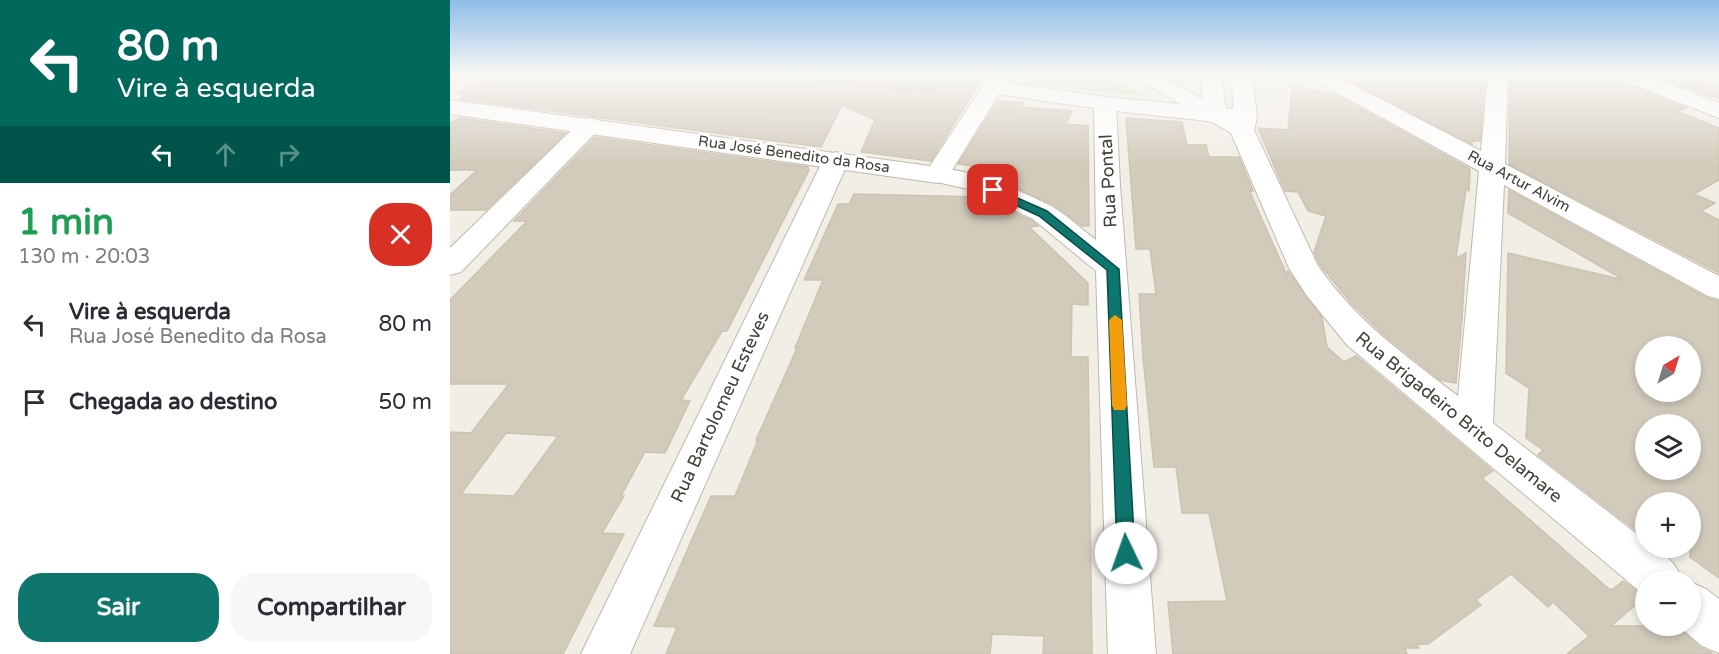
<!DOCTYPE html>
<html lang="pt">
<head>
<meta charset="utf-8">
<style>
	body { margin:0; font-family:"Varela Round",sans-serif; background:#f7f7f7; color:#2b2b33; height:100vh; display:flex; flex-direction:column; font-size:22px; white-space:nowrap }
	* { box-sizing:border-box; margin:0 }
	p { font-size:20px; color:#7c7c81 }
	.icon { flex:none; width:33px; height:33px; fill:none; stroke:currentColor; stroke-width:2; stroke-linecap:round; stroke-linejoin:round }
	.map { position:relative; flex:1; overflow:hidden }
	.drawer { display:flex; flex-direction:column; background:#fff; width:450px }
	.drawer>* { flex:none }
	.guide { background:#00695c; color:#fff; overflow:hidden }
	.needle { width:39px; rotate:38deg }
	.controls { position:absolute; left:1185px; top:336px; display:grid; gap:12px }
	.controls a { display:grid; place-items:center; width:66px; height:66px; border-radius:50%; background:#fff; box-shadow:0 3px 9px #0003; font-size:30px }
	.pin { position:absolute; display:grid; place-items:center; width:51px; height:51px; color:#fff; margin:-26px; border-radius:12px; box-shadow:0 3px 9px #0006 }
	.me { position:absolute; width:66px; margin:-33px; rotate:357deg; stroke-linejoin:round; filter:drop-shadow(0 0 4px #0008) }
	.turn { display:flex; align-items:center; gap:21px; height:126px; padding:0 18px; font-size:27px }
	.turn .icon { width:78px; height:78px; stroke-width:2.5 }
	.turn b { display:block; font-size:42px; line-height:51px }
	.lanes { display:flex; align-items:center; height:57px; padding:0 18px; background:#0003; justify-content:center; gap:30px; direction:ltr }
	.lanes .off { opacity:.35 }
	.round { display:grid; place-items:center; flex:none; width:63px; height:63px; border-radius:24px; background:#f7f7f7 }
	.overview { display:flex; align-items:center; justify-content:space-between; height:102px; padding:0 18px }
	h1 { font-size:36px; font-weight:700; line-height:45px; color:#1e9e55 }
	.button { display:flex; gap:12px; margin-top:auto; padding:12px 18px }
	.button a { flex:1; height:69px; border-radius:24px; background:#0f766e; color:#fff; font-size:24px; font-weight:700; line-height:69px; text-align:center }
	.button a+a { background:#f7f7f7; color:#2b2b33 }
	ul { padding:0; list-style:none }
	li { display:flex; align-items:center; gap:18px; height:78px; padding:0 18px }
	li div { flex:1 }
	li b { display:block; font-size:22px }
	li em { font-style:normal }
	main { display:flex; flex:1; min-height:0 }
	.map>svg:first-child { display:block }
</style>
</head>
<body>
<main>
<section class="drawer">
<div class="guide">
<div class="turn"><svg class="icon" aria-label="left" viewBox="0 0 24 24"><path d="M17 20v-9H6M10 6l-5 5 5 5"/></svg><div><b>80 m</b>Vire à esquerda</div></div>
<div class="lanes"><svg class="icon" aria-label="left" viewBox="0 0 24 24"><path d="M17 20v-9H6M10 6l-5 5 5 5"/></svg><svg class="icon off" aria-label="ahead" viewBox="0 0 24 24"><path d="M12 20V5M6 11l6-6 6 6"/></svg><svg class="icon off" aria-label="right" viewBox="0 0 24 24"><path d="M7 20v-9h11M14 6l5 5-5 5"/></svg></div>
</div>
<div class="overview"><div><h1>1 min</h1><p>130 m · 20:03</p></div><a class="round" style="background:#d93025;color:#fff"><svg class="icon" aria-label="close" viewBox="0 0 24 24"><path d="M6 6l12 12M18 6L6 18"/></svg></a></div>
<ul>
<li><svg class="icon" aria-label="left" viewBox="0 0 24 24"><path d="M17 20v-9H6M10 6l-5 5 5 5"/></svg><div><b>Vire à esquerda</b><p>Rua José Benedito da Rosa</p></div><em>80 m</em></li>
<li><svg class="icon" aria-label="arrive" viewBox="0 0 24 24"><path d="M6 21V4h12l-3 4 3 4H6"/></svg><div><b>Chegada ao destino</b></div><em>50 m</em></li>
</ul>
<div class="button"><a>Sair</a><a>Compartilhar</a></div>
</section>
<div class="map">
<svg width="1269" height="654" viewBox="0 0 1269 654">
	<rect width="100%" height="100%" fill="#f1eee6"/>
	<path fill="#c9e2b2" d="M577,75H659L693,96L572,84Z"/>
	<g fill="#d2cbbc" stroke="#ccc3b0" stroke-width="1.5" fill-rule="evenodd">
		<path d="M42,75H534L481,161L411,152L425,120L392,105L371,147L10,99L16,95L6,94Z"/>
		<path d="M888,75H1036L1030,141H1022V144Z"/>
		<path d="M1060,75H1164L1168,81L1237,108L1226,111L1269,128V180L1244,194L1265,203L1251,211L1269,220V273L1059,164Z"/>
		<path d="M1199,75H1232L1269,89V99Z"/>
		<path d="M842,86L886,95L1020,169L1019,191L1016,189L1006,258L1016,253L1012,319L1006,383L990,380L934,335L901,303L870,265L864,252L876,216L858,211L848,192L835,191L808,128L838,130Z"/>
		<path d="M548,101L573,103L571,107L622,111L616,124L638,126L639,226H632L602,204L553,182L554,170L508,164Z"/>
		<path d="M10,118L116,133L36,210H0V195L27,170H0V123Z"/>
		<path d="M676,118L732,122L737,145H756L759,157H789L803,191H800L802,197L837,275L838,271L872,317L877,347L894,362L906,356L1043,471L1032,478L1159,589H1163L1173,581L1195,597L1161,626H1227L1251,648L1264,654H1117L1139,636L1103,602L1098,607L1061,574L1026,600L1031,605L978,644H967L969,648H955L957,654H723L718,602L777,601L759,513H732L726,467H704L693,357L689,294H706L700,249H686Z"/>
		<path d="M145,137L358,167L359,170L277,331H272L231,400L240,401L215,453L195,452L171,496H174L152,533L174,534L113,654H0V432L21,433L59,384H0V300L77,221H64ZM56,433L108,436L64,496L11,494Z"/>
		<path d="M1059,190L1257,298L1269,301V578L1240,557V502H1196V538L1088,455L1093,450L1076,438L1079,388L1056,373L1058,253L1174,280L1058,213ZM1196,346H1240V392H1196ZM1196,424H1240V470H1196Z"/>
		<path d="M404,194L530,197L582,221L588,226L579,227L638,283V305L622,304L621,357H638L642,654H593L594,636L542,634L540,654H216L227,627L204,626L261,496H285L308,440H306L347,348H345L373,280H354L388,204H399Z"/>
	</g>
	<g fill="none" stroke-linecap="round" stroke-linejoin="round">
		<g stroke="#bfb9ac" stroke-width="2">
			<g id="minor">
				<path d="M541,75H561L551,92L543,93L535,92L532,87Z"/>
				<path d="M684,75H709L785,117L788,112L796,110L804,112L807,117L804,130L868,266C907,322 955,355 1008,396L1029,171L862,79L859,75H884L1031,151L1038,75H1058L1055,164L1269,276V299L1258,296L1054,185L1043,423L1196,541V548C1213,548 1227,565 1232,580H1196L1194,595L897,345L857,296L839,268L781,133L687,79Z"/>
				<path d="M1166,75H1194L1269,103V118L1169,79Z"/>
				<path d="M655,97L663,99L666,104L670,185L706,654H658L646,271L583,219L518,189L478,180L474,175L478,170C508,162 573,192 601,206C617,215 631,229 646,240L644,104L647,99Z"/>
				<path d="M140,118L148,120L152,125L148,130L11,272L0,275V248L132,120Z"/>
				<path d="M386,152L395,155L399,160L180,654H131L373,160L377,155Z"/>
				<path d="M1240,582L1256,589L1269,599V653L1252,646L1229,626H1240Z"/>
			</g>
		</g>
		<g stroke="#bfb9ac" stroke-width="2">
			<path id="tertiary" d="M751,75H771L776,108L783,109L782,75H802L807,117L804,122C784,127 761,121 741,119C676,113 613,104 549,94L496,180L487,183L0,114V100L480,166L535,82L543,81L655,97L753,106Z"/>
		</g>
		<path stroke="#bcb39c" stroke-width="3" stroke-dasharray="2 2" stroke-linecap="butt" d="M324,75L511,94"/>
		<use href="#minor" fill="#fff" fill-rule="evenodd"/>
		<use href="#tertiary" fill="#fff" fill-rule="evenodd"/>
	</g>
	<linearGradient id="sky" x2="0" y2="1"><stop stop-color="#8ebde8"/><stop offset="0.45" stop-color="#f9f7f4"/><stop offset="1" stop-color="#f9f7f4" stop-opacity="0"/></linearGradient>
	<rect width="1269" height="166" fill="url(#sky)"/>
	<path fill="#0f766e" stroke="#0a4d48" stroke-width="1.5" d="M543,187L597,211L669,269L685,553L683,559L676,561L670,559L667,553L657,270L589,216L539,193V188Z"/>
	<path fill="#f59e0b" d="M665,315L672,320L677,405L675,410H664L662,405L659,320Z"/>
	<g text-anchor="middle" stroke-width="6" stroke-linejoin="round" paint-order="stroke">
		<g font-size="15" fill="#433f36" stroke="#fff">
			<text transform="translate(344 154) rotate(8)" y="5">Rua José Benedito da Rosa</text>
			<text transform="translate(1069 181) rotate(28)" y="5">Rua Artur Alvim</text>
		</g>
		<g font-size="18" fill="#433f36" stroke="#fff">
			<text transform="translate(658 181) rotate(-93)" y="6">Rua Pontal</text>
			<text transform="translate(270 407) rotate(-65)" y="6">Rua Bartolomeu Esteves</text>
			<text transform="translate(1009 417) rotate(39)" y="6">Rua Brigadeiro Brito Delamare</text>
		</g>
	</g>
</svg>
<div class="controls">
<a><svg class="needle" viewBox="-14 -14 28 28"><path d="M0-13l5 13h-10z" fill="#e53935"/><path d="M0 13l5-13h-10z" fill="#7c7c81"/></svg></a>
<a><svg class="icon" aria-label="layers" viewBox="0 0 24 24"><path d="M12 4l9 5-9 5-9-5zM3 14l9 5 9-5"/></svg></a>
<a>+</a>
<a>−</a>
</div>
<div class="pin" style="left:543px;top:190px;background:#d93025"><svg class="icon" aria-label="arrive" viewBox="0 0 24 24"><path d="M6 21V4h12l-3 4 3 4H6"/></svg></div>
<svg class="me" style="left:676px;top:553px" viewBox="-20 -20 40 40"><circle r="19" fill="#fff"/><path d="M0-13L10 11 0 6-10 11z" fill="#0f766e"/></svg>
</div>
</main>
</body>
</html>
